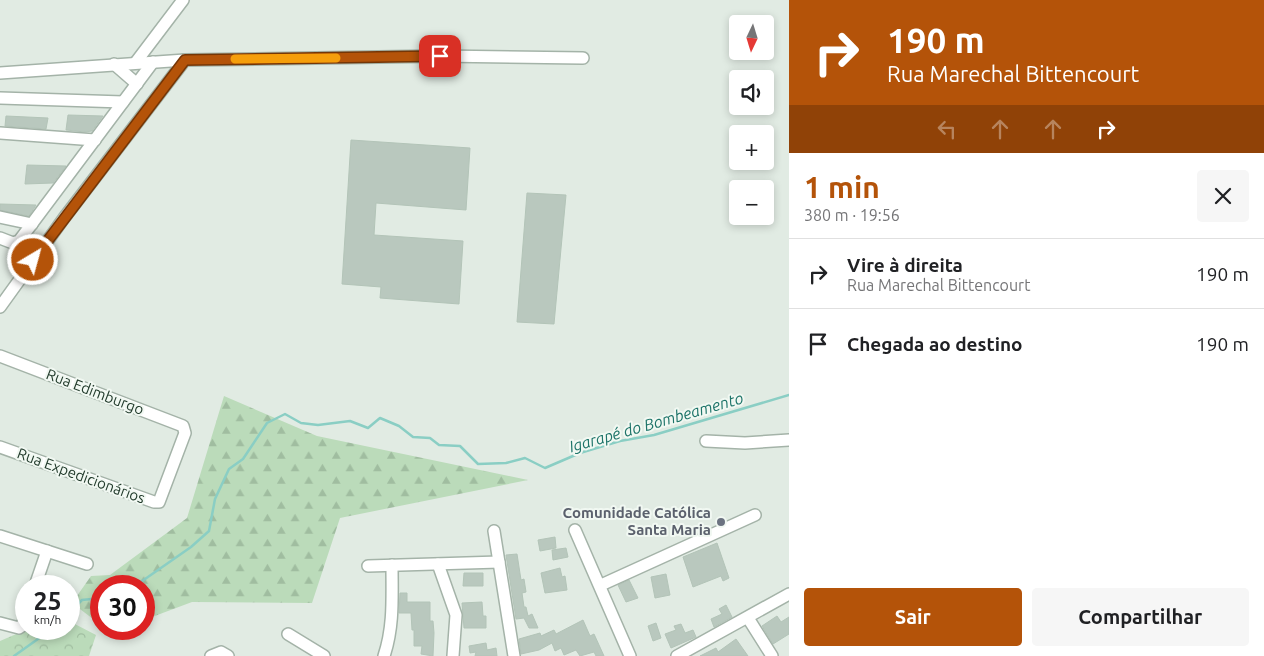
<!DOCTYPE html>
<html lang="pt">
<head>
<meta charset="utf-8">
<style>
	body { margin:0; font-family:Ubuntu,sans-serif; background:#f6f6f6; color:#202124; height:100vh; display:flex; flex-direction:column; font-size:19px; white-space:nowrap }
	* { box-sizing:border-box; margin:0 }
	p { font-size:16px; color:#757577 }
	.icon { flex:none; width:28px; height:28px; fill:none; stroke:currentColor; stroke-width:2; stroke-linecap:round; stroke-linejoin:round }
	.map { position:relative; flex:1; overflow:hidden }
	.side { display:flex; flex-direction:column; background:#fff; width:475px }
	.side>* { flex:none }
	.guide { background:#b45309; color:#fff; overflow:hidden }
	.needle { width:32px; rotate:184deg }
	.controls { position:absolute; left:729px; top:15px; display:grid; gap:10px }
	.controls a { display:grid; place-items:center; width:45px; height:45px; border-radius:5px; background:#fff; box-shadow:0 2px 8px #0003; font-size:25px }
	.speed { position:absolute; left:15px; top:575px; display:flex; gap:10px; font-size:25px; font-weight:700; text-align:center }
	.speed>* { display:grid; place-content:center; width:65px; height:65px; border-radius:50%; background:#fff; box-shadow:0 2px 8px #0003; line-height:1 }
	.speed small { font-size:12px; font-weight:400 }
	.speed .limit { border:8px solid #d22; background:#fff; color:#111 }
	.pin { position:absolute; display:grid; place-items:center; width:42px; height:42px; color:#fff; margin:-21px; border-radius:10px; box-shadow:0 2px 8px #0006 }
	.me { position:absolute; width:55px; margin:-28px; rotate:37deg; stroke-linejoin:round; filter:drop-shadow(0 0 4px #0008) }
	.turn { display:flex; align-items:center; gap:18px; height:105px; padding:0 15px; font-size:22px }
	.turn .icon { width:65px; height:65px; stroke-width:2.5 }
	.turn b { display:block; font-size:35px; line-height:42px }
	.lanes { display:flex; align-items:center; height:48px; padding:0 15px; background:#0003; justify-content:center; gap:25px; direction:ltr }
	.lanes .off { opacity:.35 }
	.round { display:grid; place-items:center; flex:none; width:52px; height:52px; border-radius:5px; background:#f6f6f6 }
	.summary { display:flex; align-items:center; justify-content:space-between; height:85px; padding:0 15px }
	h1 { font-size:30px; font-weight:700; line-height:38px; color:#b45309 }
	.button { display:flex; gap:10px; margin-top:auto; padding:10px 15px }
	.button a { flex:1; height:58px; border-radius:5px; background:#b45309; color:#fff; font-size:20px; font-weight:700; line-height:58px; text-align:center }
	.button a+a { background:#f6f6f6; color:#202124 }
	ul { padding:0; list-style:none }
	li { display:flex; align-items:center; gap:15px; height:70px; padding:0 15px; border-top:1px solid #e0e0e0 }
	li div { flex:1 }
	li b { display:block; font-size:19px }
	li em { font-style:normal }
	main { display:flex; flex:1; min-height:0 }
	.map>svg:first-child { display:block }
</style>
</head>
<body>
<main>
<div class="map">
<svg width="789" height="656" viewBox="0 0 789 656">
	<defs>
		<pattern id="forest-firs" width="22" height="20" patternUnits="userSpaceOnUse" patternTransform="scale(1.25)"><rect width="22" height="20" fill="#bbdbba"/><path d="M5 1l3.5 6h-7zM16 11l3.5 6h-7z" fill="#a0bda0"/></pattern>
		<pattern id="park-crowns" width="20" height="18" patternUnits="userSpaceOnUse" patternTransform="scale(1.25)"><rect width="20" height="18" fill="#bbdbba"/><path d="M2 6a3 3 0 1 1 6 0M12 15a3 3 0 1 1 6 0" fill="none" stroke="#a0bda0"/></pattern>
	</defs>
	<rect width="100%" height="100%" fill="#e1ebe3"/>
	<path fill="url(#forest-firs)" d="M224,396L317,436L528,480L340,518L312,603L192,602L144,620V586H101V625L72,603L91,576L110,575L187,518Z"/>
	<path fill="url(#park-crowns)" d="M69,621L96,635L89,656H0V641L28,629H69Z"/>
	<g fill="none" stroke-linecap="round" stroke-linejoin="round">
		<g stroke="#8acec4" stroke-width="2.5">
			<path d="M135,586L191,547L209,531L215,499L229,469L243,459L267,423L285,414L301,423L318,425L350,421L368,428L380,418L399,426L413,437L430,438L439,445L460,446L478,464L506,463L525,458L545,468L580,453L620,441L654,435L789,395"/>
			<path d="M69,613L82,600L101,598"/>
			<path d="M14,656L52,629"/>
		</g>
	</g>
	<g fill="#b9c8be" stroke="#b3c4b8">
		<path d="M68,115L103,116L92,131L85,132L66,130Z"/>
		<path d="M6,116L48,118L46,129L5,126Z"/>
		<path d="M351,140L470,148L466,210L376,203L374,235L463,241L459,304L380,298L381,287L342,284Z"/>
		<path d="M27,165L66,166L53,183L25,184Z"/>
		<path d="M527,193L566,195L554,324L517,322Z"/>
		<path d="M0,204L36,205L29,216L0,210Z"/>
		<path d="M555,537L556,548L540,551L538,540Z"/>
		<path d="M717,543L729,578L723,581L721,576L693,587L683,557Z"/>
		<path d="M566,548L568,557L553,560L552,550Z"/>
		<path d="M517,554L521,580L524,579L526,592L522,593L524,607H526L528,616L532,614L538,628H529L524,618L516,619L506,555Z"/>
		<path d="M560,568L562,577L565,576L567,590L545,593L541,573Z"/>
		<path d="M464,573H483V586H463Z"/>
		<path d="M666,574L670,595L655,598L651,577Z"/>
		<path d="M629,580L638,598L626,602L618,585Z"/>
		<path d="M400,593H407V602H430V621H433L434,633L433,656L421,654L422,646H414V630H412L411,613H399Z"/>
		<path d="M482,602L483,616H486V628H464L462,603Z"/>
		<path d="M726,605L732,617L714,627L711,619L722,614L719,609Z"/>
		<path d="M777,616L781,622L789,617V634L773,644L762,626Z"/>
		<path d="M583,620L590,636L594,634L604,656H596L594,652L580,656L576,650L564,655L561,648L555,651L552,643L539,650L521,654L519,639L540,633L541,636L554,630L556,634Z"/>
		<path d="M656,623L661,638L653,641L648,626Z"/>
		<path d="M681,624L685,633L693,630L696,637L671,648L665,634L676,630L674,626Z"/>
		<path d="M736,639L748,656H700L716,648L718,652Z"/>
		<path d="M486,643L487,650L496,648L497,656H475L476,652L470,653L469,646Z"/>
	</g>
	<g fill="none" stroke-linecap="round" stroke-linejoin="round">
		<g stroke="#a4b3a8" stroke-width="14">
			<g id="minor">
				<path d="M136,62L183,0"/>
				<path d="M114,64L137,84"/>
				<path d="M0,73L185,60L440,56L583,58"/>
				<path d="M0,98L123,102"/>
				<path d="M0,133L95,140"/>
				<path d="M0,217L32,224"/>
				<path d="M0,238L13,243L19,241L153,62"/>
				<path d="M0,307L64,218L185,60"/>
				<path d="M0,356L183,426L185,433L159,502H154L0,447"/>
				<path d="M706,441L745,443L789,440"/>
				<path d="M575,530L630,656"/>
				<path d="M494,531L514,656"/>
				<path d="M0,536L87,564"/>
				<path d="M438,564L456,615L453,656"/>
				<path d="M368,566L499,562"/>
				<path d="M601,585L755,515"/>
				<path d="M35,586L47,551"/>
				<path d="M748,618L772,656"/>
				<path d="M0,623L19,628L22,626L26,613"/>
				<path d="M288,634L324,656"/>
				<path d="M211,656L221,652L228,656"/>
				<path d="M384,656C394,626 392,597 392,565"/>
				<path d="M677,656L789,594"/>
			</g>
		</g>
		<use href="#minor" stroke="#fff" stroke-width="11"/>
	</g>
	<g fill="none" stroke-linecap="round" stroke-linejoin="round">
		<g stroke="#753606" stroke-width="12">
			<path id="route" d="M33,260L185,60L440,56"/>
		</g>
		<use href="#route" stroke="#b45309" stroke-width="9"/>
		<path stroke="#f59e0b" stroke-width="9" d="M235,59L336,58"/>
	</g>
	<circle fill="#6b7280" stroke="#f1f8f2" stroke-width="2" cx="721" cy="522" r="5"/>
	<g text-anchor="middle" stroke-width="4" stroke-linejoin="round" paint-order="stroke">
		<g font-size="15" fill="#223b2c" stroke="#f1f8f2">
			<text transform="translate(95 392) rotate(21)" y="5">Rua Edimburgo</text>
			<text transform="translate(81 476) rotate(20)" y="5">Rua Expedicionários</text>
		</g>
		<g font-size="15" font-weight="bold" fill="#5b616d" stroke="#f1f8f2" text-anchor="end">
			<text x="711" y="518">Comunidade Católica<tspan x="711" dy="17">Santa Maria</tspan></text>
		</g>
		<g font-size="16" font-style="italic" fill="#1e7469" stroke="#f1f8f2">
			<text transform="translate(656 422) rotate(-16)" y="6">Igarapé do Bombeamento</text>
		</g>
	</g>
</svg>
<div class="controls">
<a><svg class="needle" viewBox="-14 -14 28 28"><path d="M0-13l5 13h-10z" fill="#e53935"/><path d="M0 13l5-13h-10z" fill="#757577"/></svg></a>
<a><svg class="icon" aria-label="sound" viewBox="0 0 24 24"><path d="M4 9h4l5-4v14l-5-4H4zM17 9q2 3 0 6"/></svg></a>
<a>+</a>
<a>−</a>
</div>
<div class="speed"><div>25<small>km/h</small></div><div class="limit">30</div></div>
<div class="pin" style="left:440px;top:56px;background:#d93025"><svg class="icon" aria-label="arrive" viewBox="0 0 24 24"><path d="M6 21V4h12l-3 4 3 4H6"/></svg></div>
<svg class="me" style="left:33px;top:260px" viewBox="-20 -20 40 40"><circle r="17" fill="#b45309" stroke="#fff" stroke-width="3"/><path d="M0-11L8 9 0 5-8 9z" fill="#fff"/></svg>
</div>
<section class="side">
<div class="guide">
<div class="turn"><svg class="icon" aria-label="right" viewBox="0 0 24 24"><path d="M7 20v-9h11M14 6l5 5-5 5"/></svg><div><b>190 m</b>Rua Marechal Bittencourt</div></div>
<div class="lanes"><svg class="icon off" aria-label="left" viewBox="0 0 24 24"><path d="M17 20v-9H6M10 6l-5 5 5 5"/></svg><svg class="icon off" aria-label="ahead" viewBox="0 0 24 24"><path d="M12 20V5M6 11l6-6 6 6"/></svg><svg class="icon off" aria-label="ahead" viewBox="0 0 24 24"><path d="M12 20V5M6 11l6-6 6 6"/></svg><svg class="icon" aria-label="right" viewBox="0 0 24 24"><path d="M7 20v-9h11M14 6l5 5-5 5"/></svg></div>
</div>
<div class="summary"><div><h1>1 min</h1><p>380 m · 19:56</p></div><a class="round"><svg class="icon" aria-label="close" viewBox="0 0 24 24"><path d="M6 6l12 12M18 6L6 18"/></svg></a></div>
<ul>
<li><svg class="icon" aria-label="right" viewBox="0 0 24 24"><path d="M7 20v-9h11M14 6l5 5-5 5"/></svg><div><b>Vire à direita</b><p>Rua Marechal Bittencourt</p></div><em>190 m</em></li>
<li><svg class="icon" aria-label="arrive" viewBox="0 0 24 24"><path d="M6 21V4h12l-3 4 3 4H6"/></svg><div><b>Chegada ao destino</b></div><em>190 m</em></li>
</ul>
<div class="button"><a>Sair</a><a>Compartilhar</a></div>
</section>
</main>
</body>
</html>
